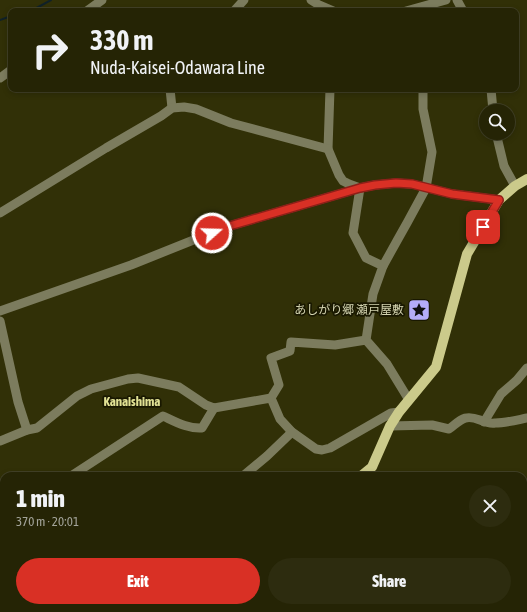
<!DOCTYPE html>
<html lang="en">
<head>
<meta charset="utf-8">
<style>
	body { margin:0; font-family:"Asap Condensed","Noto Sans JP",sans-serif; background:#2d2c0f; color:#f1f3f6; height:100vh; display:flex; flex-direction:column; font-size:15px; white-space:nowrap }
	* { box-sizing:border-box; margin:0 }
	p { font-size:13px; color:#a3a49a }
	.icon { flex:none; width:22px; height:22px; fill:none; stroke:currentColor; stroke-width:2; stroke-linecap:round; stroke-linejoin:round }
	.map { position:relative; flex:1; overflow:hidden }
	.drawer { position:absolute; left:0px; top:472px; width:527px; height:140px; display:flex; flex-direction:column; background:#252405; border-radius:12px 12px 0 0; box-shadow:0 2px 6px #0003,0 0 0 1px #424127 }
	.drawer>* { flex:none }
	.banner { position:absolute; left:8px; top:8px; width:511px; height:84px; border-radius:8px; box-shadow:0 2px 6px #0003,0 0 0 1px #424127; background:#252405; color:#f1f3f6; overflow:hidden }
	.buttons { position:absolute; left:479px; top:104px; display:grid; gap:8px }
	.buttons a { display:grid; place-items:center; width:36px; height:36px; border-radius:50%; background:#252405; box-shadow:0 2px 6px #0003,0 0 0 1px #424127; font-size:20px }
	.pin { position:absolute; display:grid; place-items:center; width:34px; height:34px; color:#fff; margin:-17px; border-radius:8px; box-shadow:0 2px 6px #0006 }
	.me { position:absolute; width:44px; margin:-22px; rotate:70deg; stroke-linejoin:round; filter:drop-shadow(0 0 3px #0008) }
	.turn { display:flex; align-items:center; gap:14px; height:84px; padding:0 16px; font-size:18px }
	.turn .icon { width:52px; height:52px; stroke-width:2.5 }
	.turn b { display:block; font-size:28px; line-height:34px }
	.round { display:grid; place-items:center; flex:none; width:42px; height:42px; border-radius:21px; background:#2d2c0f }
	.summary { display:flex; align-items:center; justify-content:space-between; height:68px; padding:0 16px }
	h1 { font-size:24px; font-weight:800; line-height:30px }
	.button { display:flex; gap:8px; margin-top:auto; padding:8px 16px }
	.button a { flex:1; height:46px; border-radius:24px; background:#d93025; color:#fff; font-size:16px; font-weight:800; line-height:46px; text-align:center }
	.button a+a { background:#2d2c0f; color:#f1f3f6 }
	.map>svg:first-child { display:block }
</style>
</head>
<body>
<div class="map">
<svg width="527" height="612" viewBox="0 0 527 612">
	<rect width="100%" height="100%" fill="#313007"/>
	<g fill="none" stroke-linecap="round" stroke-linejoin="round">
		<g stroke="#102128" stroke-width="2">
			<path d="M31,11L51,0"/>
			<path d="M0,20L11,16"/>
			<path d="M523,594H527"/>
			<path d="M372,608L419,611L452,608"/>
		</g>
		<g stroke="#7c7c5e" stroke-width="9">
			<path d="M311,0L319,5L333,11"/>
			<path d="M457,0L463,11"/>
			<path d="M87,11L102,0"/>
			<path d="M234,11L244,0"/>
			<path d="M406,11L446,0"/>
			<path d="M0,78L11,70"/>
			<path d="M170,89L172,108"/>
			<path d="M330,89L328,149L339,175L343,181L349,184L360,188"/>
			<path d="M491,89L493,111"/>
			<path d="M496,133L504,166L515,186"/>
			<path d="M360,188L353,233L366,258L383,266L373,294L366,340L387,364L409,400"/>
			<path d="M0,213L106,148L161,116L172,108L184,107L196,109L231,123L328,149"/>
			<path d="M383,266L398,239L407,223L426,188L432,152L423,109V89"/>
			<path d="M0,311L131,265L226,227L360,188L375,185L396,183L412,184L452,194L499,200"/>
			<path d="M0,321L18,402L27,430"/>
			<path d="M271,398L280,419L292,432L316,449L322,450L330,448L391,413L399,412"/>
			<path d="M484,422L501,394L517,380L527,368"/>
			<path d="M390,426L432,425L449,429C461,420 464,414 480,420C485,422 490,424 495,423C506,423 517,420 527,418"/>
			<path d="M0,441L27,430L37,428L77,396L91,389L128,379L138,378L179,387L206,405L214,408L271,398L279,385L271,358L290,351L291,342L335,345L366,340"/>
			<path d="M71,476L163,416C176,422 188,429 202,428L214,408"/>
			<path d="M243,476L267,456L292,432"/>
			<path d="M523,505H527"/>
			<path d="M0,516L4,514"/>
			<path d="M523,533H527"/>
			<path d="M0,557L4,561"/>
			<path d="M0,602L4,598"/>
			<path d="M42,608L44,612"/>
			<path d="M211,608V612"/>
			<path d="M301,608L302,612"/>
		</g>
		<g stroke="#cbca8b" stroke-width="10">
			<path d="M361,476L372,467L390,426L399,412L436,367L467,254L499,200L515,186L527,179"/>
			<path d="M110,612L120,608"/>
		</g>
	</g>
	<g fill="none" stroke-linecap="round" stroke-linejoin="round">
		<g stroke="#8d1f18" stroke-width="10">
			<path id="route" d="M212,233L226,227L360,188L375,185L396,183L412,184L452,194L499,200L483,227"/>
		</g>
		<use href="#route" stroke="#d93025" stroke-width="7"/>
	</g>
	<defs>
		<g id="sight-square" transform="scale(1.15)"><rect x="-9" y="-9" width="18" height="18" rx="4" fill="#b4acf9" stroke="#191800"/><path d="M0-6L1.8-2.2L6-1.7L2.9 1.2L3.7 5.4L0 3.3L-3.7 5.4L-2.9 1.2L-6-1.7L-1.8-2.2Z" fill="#111"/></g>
	</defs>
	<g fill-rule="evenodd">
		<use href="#sight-square" x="419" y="310"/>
	</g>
	<g text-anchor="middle" stroke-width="3.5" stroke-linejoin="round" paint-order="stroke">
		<g font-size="12" fill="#d4d4b0" stroke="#191800" text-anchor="end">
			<text x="404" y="314">あしがり郷 瀬戸屋敷</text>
		</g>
		<g font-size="13" font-weight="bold" fill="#e1e194" stroke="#191800">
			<text x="132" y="406">Kanaishima</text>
		</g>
	</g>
</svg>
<div class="buttons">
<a><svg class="icon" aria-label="search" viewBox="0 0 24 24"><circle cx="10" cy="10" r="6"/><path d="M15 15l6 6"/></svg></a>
</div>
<div class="pin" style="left:483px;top:227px;background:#d93025"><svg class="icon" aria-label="arrive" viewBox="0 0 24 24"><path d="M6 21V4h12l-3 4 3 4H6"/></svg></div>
<svg class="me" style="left:212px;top:233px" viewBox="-20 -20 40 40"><circle r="17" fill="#d93025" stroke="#fff" stroke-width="3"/><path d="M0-11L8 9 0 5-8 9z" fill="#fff"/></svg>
<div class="banner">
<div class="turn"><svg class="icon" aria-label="right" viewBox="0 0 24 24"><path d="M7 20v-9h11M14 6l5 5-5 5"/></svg><div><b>330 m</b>Nuda-Kaisei-Odawara Line</div></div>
</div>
<section class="drawer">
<div class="summary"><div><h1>1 min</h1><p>370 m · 20:01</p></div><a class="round"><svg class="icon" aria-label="close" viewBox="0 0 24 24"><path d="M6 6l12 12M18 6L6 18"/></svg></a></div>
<div class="button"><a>Exit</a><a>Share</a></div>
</section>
</div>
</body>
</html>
